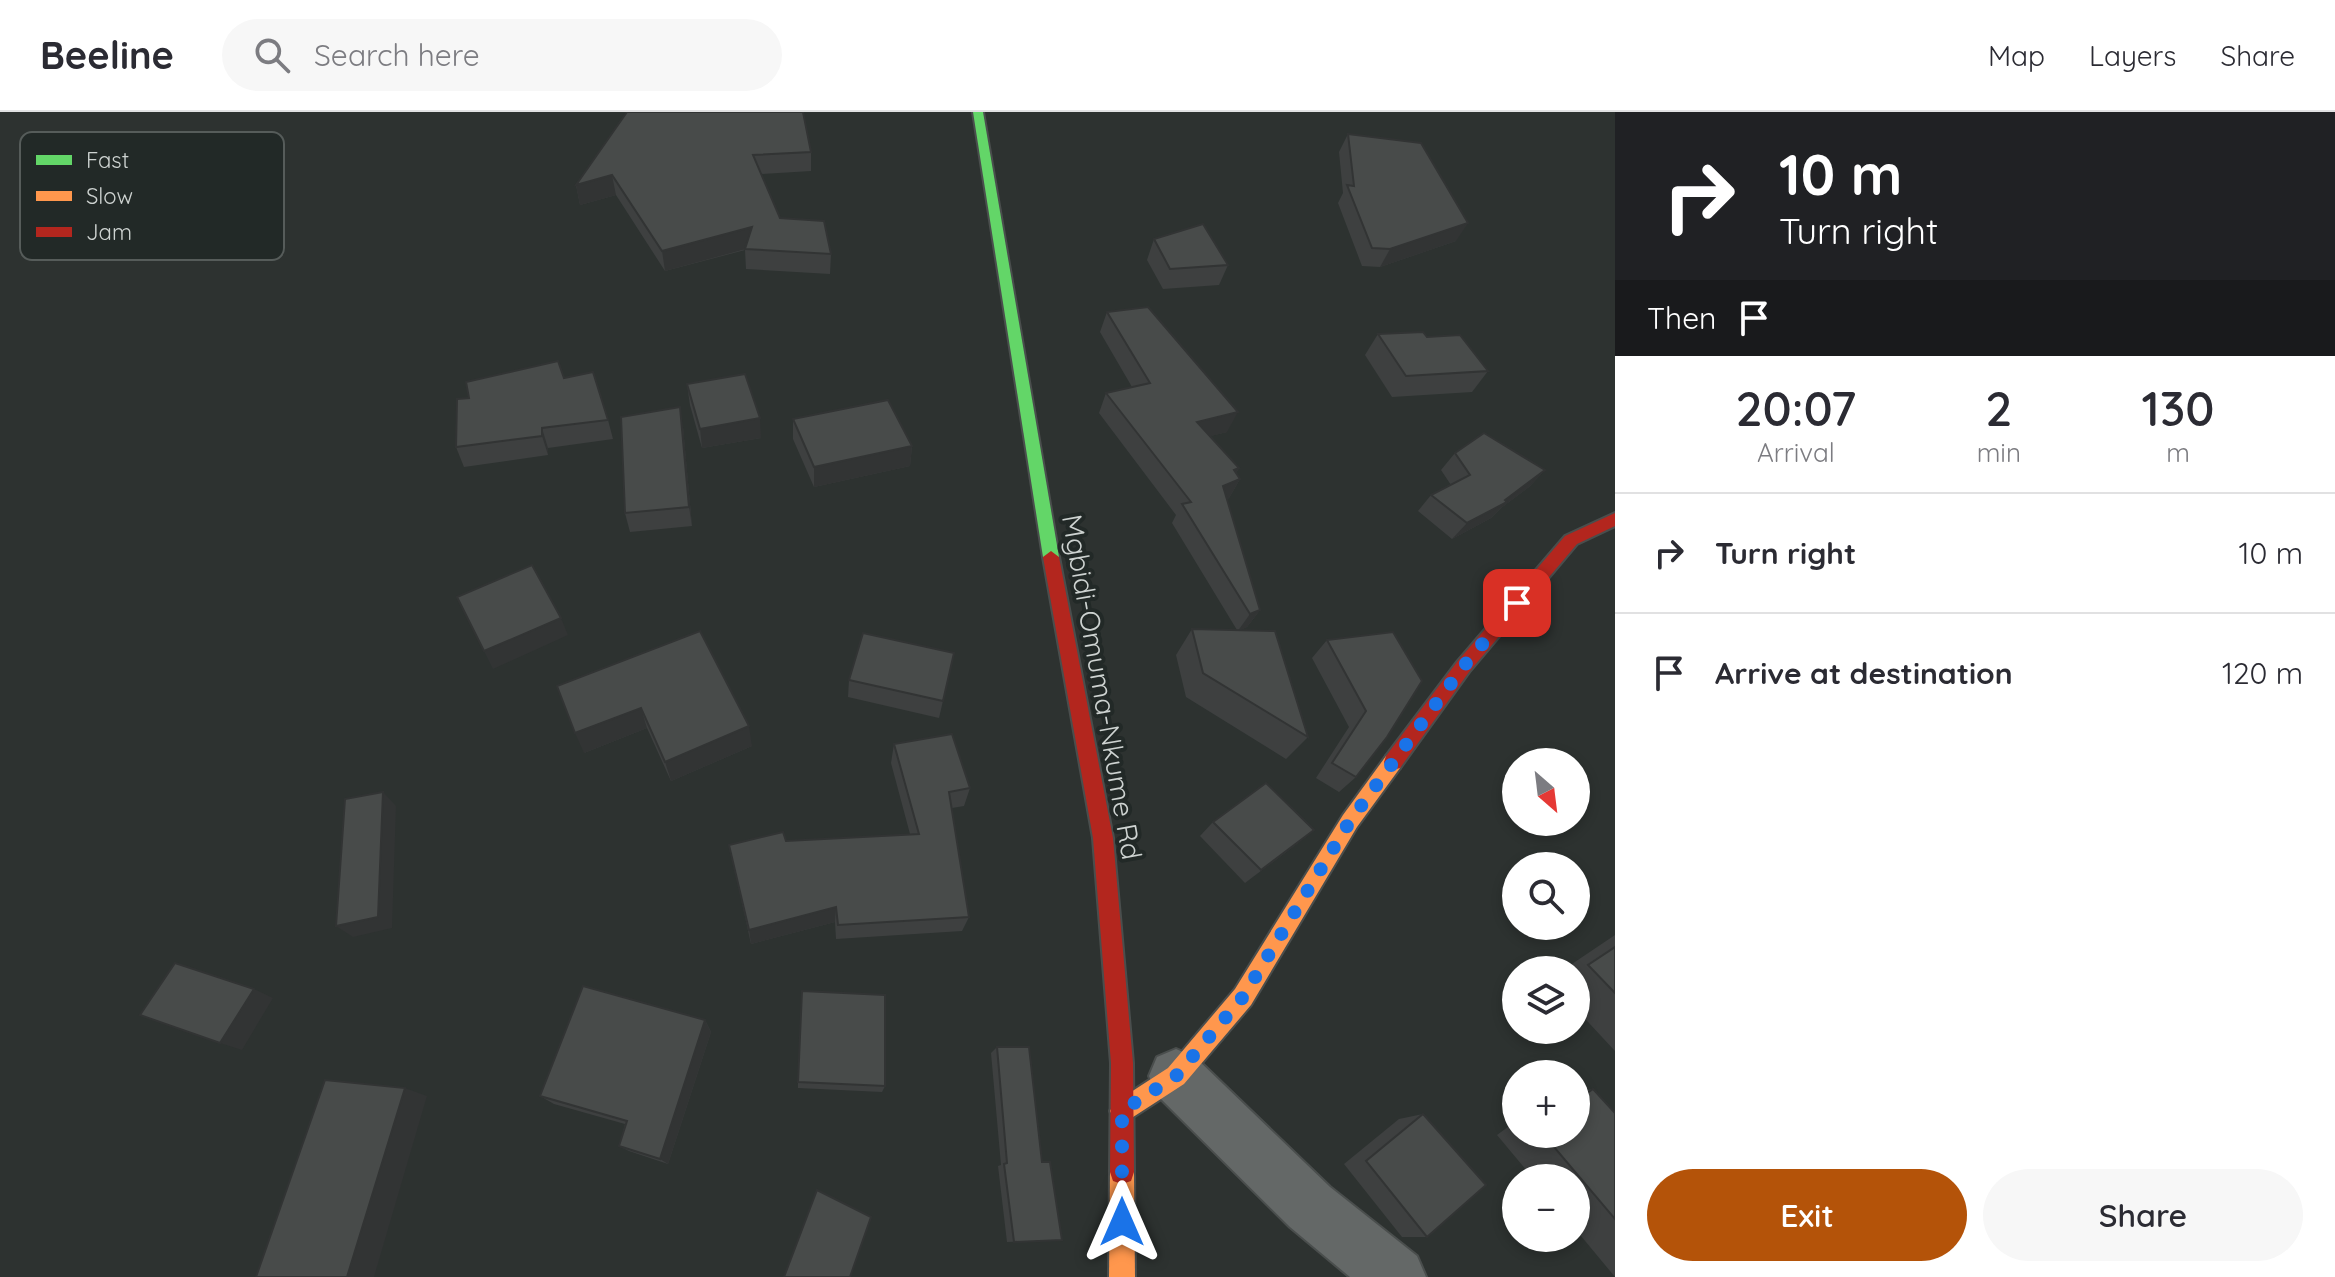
<!DOCTYPE html>
<html lang="en">
<head>
<meta charset="utf-8">
<style>
	body { margin:0; font-family:Quicksand,sans-serif; background:#f7f7f7; color:#2b2b33; height:100vh; display:flex; flex-direction:column; font-size:30px; white-space:nowrap }
	* { box-sizing:border-box; margin:0 }
	p { font-size:26px; color:#7c7c81 }
	.icon { flex:none; width:44px; height:44px; fill:none; stroke:currentColor; stroke-width:2; stroke-linecap:round; stroke-linejoin:round }
	.map { position:relative; flex:1; overflow:hidden }
	.sheet { display:flex; flex-direction:column; background:#fff; width:720px }
	.sheet>* { flex:none }
	.guide { background:#202124; color:#fff; overflow:hidden }
	.needle { width:52px; rotate:152deg }
	.fabs { position:absolute; left:1502px; top:636px; display:grid; gap:16px }
	.fabs a { display:grid; place-items:center; width:88px; height:88px; border-radius:50%; background:#fff; box-shadow:0 4px 12px #0003; font-size:40px }
	.pin { position:absolute; display:grid; place-items:center; width:68px; height:68px; color:#fff; margin:-34px; border-radius:16px; box-shadow:0 4px 12px #0006 }
	.me { position:absolute; width:88px; margin:-44px; rotate:0deg; stroke-linejoin:round; filter:drop-shadow(0 0 6px #0008) }
	.turn { display:flex; align-items:center; gap:28px; height:168px; padding:0 32px; font-size:36px }
	.turn .icon { width:104px; height:104px; stroke-width:2.5 }
	.turn b { display:block; font-size:56px; line-height:68px }
	.then { display:flex; align-items:center; height:76px; padding:0 32px; background:#0003; gap:16px; font-size:30px }
	.eta { display:flex; justify-content:space-evenly; align-items:center; height:136px; text-align:center }
	.eta b { font-size:48px; font-weight:600; line-height:56px }
	.button { display:flex; gap:16px; margin-top:auto; padding:16px 32px }
	.button a { flex:1; height:92px; border-radius:48px; background:#b45309; color:#fff; font-size:32px; font-weight:600; line-height:92px; text-align:center }
	.button a+a { background:#f7f7f7; color:#2b2b33 }
	ul { padding:0; list-style:none }
	li { display:flex; align-items:center; gap:24px; height:120px; padding:0 32px; border-top:2px solid #e1e1e2 }
	li div { flex:1 }
	li b { display:block; font-size:30px }
	li em { font-style:normal }
	header { display:flex; align-items:center; gap:48px; box-sizing:border-box; height:112px; padding:0 40px; background:#fff; border-bottom:2px solid #e1e1e2 }
	header strong { font-size:38px }
	nav { display:flex; gap:44px; margin-inline-start:auto; font-size:28px }
	.search { width:560px; height:72px; background:#f7f7f7; display:flex; align-items:center; gap:20px; box-sizing:border-box; padding:0 28px; border-radius:44px; color:#7c7c81; font-size:30px }
	main { display:flex; flex:1; min-height:0 }
	.map>svg:first-child { display:block }
</style>
</head>
<body>
<header>
<strong>Beeline</strong>
<div class="search"><svg class="icon" aria-label="search" viewBox="0 0 24 24"><circle cx="10" cy="10" r="6"/><path d="M15 15l6 6"/></svg>Search here</div>
<nav><a>Map</a><a>Layers</a><a>Share</a></nav>
</header>
<main>
<div class="map">
<svg width="1615" height="1165" viewBox="0 0 1615 1165">
	<rect width="100%" height="100%" fill="#2d3230"/>
	<g fill="none" stroke-linecap="round" stroke-linejoin="round">
		<g stroke="#4a4e4d" stroke-width="4">
			<path id="street" d="M1176,937L1195,945L1330,1075L1417,1144L1426,1165H1350L1290,1115L1157,983L1149,964L1157,945Z"/>
		</g>
		<g stroke="#4a4e4d" stroke-width="4">
			<path id="fast" d="M973,0H983L1059,445L1051,451L1043,445Z"/>
		</g>
		<g stroke="#4a4e4d" stroke-width="4">
			<g id="slow">
				<path d="M1393,642L1400,644L1402,650L1400,656L1357,715L1251,893L1184,972L1130,1007L1122,1011L1114,1007L1110,999L1114,991L1168,956L1235,877L1343,703L1386,644Z"/>
				<path d="M1122,1048L1131,1051L1134,1060L1135,1165H1109L1110,1060L1113,1051Z"/>
			</g>
		</g>
		<g stroke="#4a4e4d" stroke-width="4">
			<g id="jam">
				<path d="M1615,401V414L1577,432L1469,560L1400,656L1393,658L1386,656L1384,650L1386,644L1457,550L1565,424Z"/>
				<path d="M1051,439L1059,445L1113,726L1133,951L1134,1060L1131,1069L1122,1072L1113,1069L1110,1060L1111,951L1093,726L1043,445Z"/>
			</g>
		</g>
		<use href="#street" fill="#646867" fill-rule="evenodd"/>
		<use href="#fast" fill="#63d668" fill-rule="evenodd"/>
		<use href="#slow" fill="#ff974d" fill-rule="evenodd"/>
		<use href="#jam" fill="#b3261e" fill-rule="evenodd"/>
	</g>
	<g fill="#3e4040">
		<path d="M627,0L811,40V59L761,62L780,106L831,142L830,162L746,157L745,138L665,159L616,83L580,93L576,73Z"/>
		<path d="M1348,22L1456,129L1380,155L1362,154L1338,91L1343,81L1339,40Z"/>
		<path d="M1154,127L1228,153L1219,173L1163,177L1147,148Z"/>
		<path d="M1107,200L1227,320L1210,324L1239,356L1236,361L1240,367L1229,386L1227,387L1260,498L1247,515L1240,518L1308,625L1286,647L1186,585L1176,543L1192,517L1237,518L1172,411L1176,403L1099,301L1106,281L1132,275L1100,220Z"/>
		<path d="M1378,222L1427,225L1488,259L1472,280L1392,285L1365,243Z"/>
		<path d="M564,266L608,308L613,327L548,336V343L464,355L456,335L469,286Z"/>
		<path d="M687,272L761,326L702,336L690,293Z"/>
		<path d="M793,307L912,334L910,354L814,375L793,327Z"/>
		<path d="M683,315L692,414L630,420L625,401Z"/>
		<path d="M1455,341L1545,358L1529,375L1501,396L1491,406L1452,427L1418,399L1431,383L1451,373L1441,358Z"/>
		<path d="M700,519L752,634L671,669L647,616L584,641Z"/>
		<path d="M1393,520L1356,665L1339,680L1316,666L1349,615L1312,546L1327,528Z"/>
		<path d="M954,541L939,606L848,585L849,568Z"/>
		<path d="M894,632L970,676L964,694L952,696L969,805L962,819L836,827L835,810L751,832L733,750L786,729L910,722L891,651Z"/>
		<path d="M1213,710L1298,731L1245,771L1200,724Z"/>
		<path d="M1615,823V939L1576,897V858H1563Z"/>
		<path d="M705,908L711,920L668,1052L629,1039L619,1034L625,1012L554,992L540,984Z"/>
		<path d="M997,935L1042,1050L1062,1128L1007,1130L998,1054L1001,1053L991,941Z"/>
		<path d="M798,970L885,974L882,980L798,976Z"/>
		<path d="M1593,977L1615,1001V1165L1576,1118V1066H1533L1497,1023L1516,1009V1022H1576V980Z"/>
		<path d="M1423,1002L1427,1125H1402L1344,1052L1399,1007Z"/>
	</g>
	<g fill="#323434">
		<path d="M612,63L616,83L580,93L576,73Z"/>
		<path d="M1468,111L1456,129L1380,155L1390,137Z"/>
		<path d="M752,115L753,135L665,159L662,139Z"/>
		<path d="M680,295L683,315L692,414L689,395Z"/>
		<path d="M1238,300L1227,320L1188,330L1197,310Z"/>
		<path d="M760,306L761,326L702,336L700,317Z"/>
		<path d="M542,316L548,336V343L542,324Z"/>
		<path d="M912,334L910,354L814,375V355Z"/>
		<path d="M1239,356L1231,371L1240,367L1229,386L1212,393L1223,374L1234,358Z"/>
		<path d="M1545,358L1529,375L1501,396L1491,406L1452,427L1467,411L1505,388Z"/>
		<path d="M1260,498L1247,515L1237,520L1250,502Z"/>
		<path d="M561,506L568,523L493,557L484,539Z"/>
		<path d="M641,596L647,616L584,641L575,621Z"/>
		<path d="M749,614L752,634L671,669L665,650Z"/>
		<path d="M383,680L396,694L392,816L353,825L336,814Z"/>
		<path d="M836,795L835,810L751,832L749,818Z"/>
		<path d="M254,877L273,886L242,938L220,931Z"/>
		<path d="M705,908L711,920L668,1052L660,1047Z"/>
		<path d="M405,976L427,984L374,1165H347Z"/>
	</g>
	<g fill="#484b4a" stroke="#323434" stroke-width="2">
		<path d="M627,0H803L811,40L753,43L780,106L824,109L831,142L745,137L752,115L662,139L612,63L576,73Z"/>
		<path d="M1348,22L1421,31L1468,111L1390,137L1372,136L1347,73L1354,74Z"/>
		<path d="M1203,112L1228,153L1170,157L1154,127Z"/>
		<path d="M1148,195L1238,300L1197,310L1239,356L1234,358L1240,367L1223,374L1260,498L1250,502L1182,392L1191,390L1106,281L1150,271L1107,200Z"/>
		<path d="M1423,220L1427,225L1460,223L1488,259L1406,264L1378,222Z"/>
		<path d="M558,249L564,266L593,260L608,308L542,316V324L456,335L457,287L469,286L466,270Z"/>
		<path d="M745,262L760,306L700,317L687,272Z"/>
		<path d="M888,288L912,334L814,355L793,307Z"/>
		<path d="M680,295L689,395L625,401L621,305Z"/>
		<path d="M1484,321L1545,358L1505,388L1507,390L1467,411L1431,383L1470,363L1455,341Z"/>
		<path d="M532,453L561,506L484,539L457,485Z"/>
		<path d="M1192,517L1275,519L1308,625L1203,561Z"/>
		<path d="M700,519L749,614L665,650L641,596L575,621L557,574Z"/>
		<path d="M1393,520L1422,569L1387,625L1356,665L1332,651L1366,599L1327,528Z"/>
		<path d="M863,521L954,541L943,589L849,568Z"/>
		<path d="M952,622L970,676L949,680L969,805L838,813L836,795L749,818L729,733L783,720L786,729L919,722L894,632Z"/>
		<path d="M1266,671L1314,718L1261,758L1213,710Z"/>
		<path d="M383,680L378,805L336,814L345,687Z"/>
		<path d="M1615,835V881L1588,853Z"/>
		<path d="M175,851L254,877L220,931L140,903Z"/>
		<path d="M583,874L705,908L660,1047L619,1034L627,1009L540,984Z"/>
		<path d="M802,879L885,883V974L798,970Z"/>
		<path d="M997,935H1029L1042,1050H1050L1062,1128L1014,1130L1004,1052L1007,1051Z"/>
		<path d="M325,968L405,976L347,1165H256Z"/>
		<path d="M1593,977L1615,1001V1107L1543,1022H1576V989Z"/>
		<path d="M1423,1002L1486,1073L1427,1125L1366,1049Z"/>
		<path d="M817,1078L871,1105L850,1165H784Z"/>
	</g>
	<g fill="none" stroke-linecap="round" stroke-linejoin="round">
		<path stroke="#1a73e8" stroke-width="14" stroke-dasharray="0 25.2" d="M1122,1110V999L1176,964L1243,885L1350,709L1463,555L1517,491"/>
	</g>
	<g text-anchor="middle" stroke-width="8" stroke-linejoin="round" paint-order="stroke">
		<g font-size="28" fill="#ced3d1" stroke="#222927">
			<text transform="translate(1102 575) rotate(80)" y="10">Mgbidi-Omuma-Nkume Rd</text>
		</g>
	</g>
	<rect x="20" y="20" width="264" height="128" rx="12" fill="#222927" stroke="#565c5a" stroke-width="2"/>
	<rect x="36" y="43" width="36" height="10" fill="#63d668"/>
	<rect x="36" y="79" width="36" height="10" fill="#ff974d"/>
	<rect x="36" y="115" width="36" height="10" fill="#b3261e"/>
	<g font-size="22" fill="#ced3d1">
		<text x="86" y="56">Fast</text>
		<text x="86" y="92">Slow</text>
		<text x="86" y="128">Jam</text>
	</g>
</svg>
<div class="fabs">
<a><svg class="needle" viewBox="-14 -14 28 28"><path d="M0-13l5 13h-10z" fill="#e53935"/><path d="M0 13l5-13h-10z" fill="#7c7c81"/></svg></a>
<a><svg class="icon" aria-label="search" viewBox="0 0 24 24"><circle cx="10" cy="10" r="6"/><path d="M15 15l6 6"/></svg></a>
<a><svg class="icon" aria-label="layers" viewBox="0 0 24 24"><path d="M12 4l9 5-9 5-9-5zM3 14l9 5 9-5"/></svg></a>
<a>+</a>
<a>−</a>
</div>
<div class="pin" style="left:1517px;top:491px;background:#d93025"><svg class="icon" aria-label="arrive" viewBox="0 0 24 24"><path d="M6 21V4h12l-3 4 3 4H6"/></svg></div>
<svg class="me" style="left:1122px;top:1110px" viewBox="-20 -20 40 40"><path d="M0-17L14 15 0 8-14 15z" fill="#1a73e8" stroke="#fff" stroke-width="4"/></svg>
</div>
<section class="sheet">
<div class="guide">
<div class="turn"><svg class="icon" aria-label="right" viewBox="0 0 24 24"><path d="M7 20v-9h11M14 6l5 5-5 5"/></svg><div><b>10 m</b>Turn right</div></div>
<div class="then">Then<svg class="icon" aria-label="arrive" viewBox="0 0 24 24"><path d="M6 21V4h12l-3 4 3 4H6"/></svg></div>
</div>
<div class="eta">
<div><b>20:07</b><p>Arrival</p></div>
<div><b>2</b><p>min</p></div>
<div><b>130</b><p>m</p></div>
</div>
<ul>
<li><svg class="icon" aria-label="right" viewBox="0 0 24 24"><path d="M7 20v-9h11M14 6l5 5-5 5"/></svg><div><b>Turn right</b></div><em>10 m</em></li>
<li><svg class="icon" aria-label="arrive" viewBox="0 0 24 24"><path d="M6 21V4h12l-3 4 3 4H6"/></svg><div><b>Arrive at destination</b></div><em>120 m</em></li>
</ul>
<div class="button"><a>Exit</a><a>Share</a></div>
</section>
</main>
</body>
</html>
